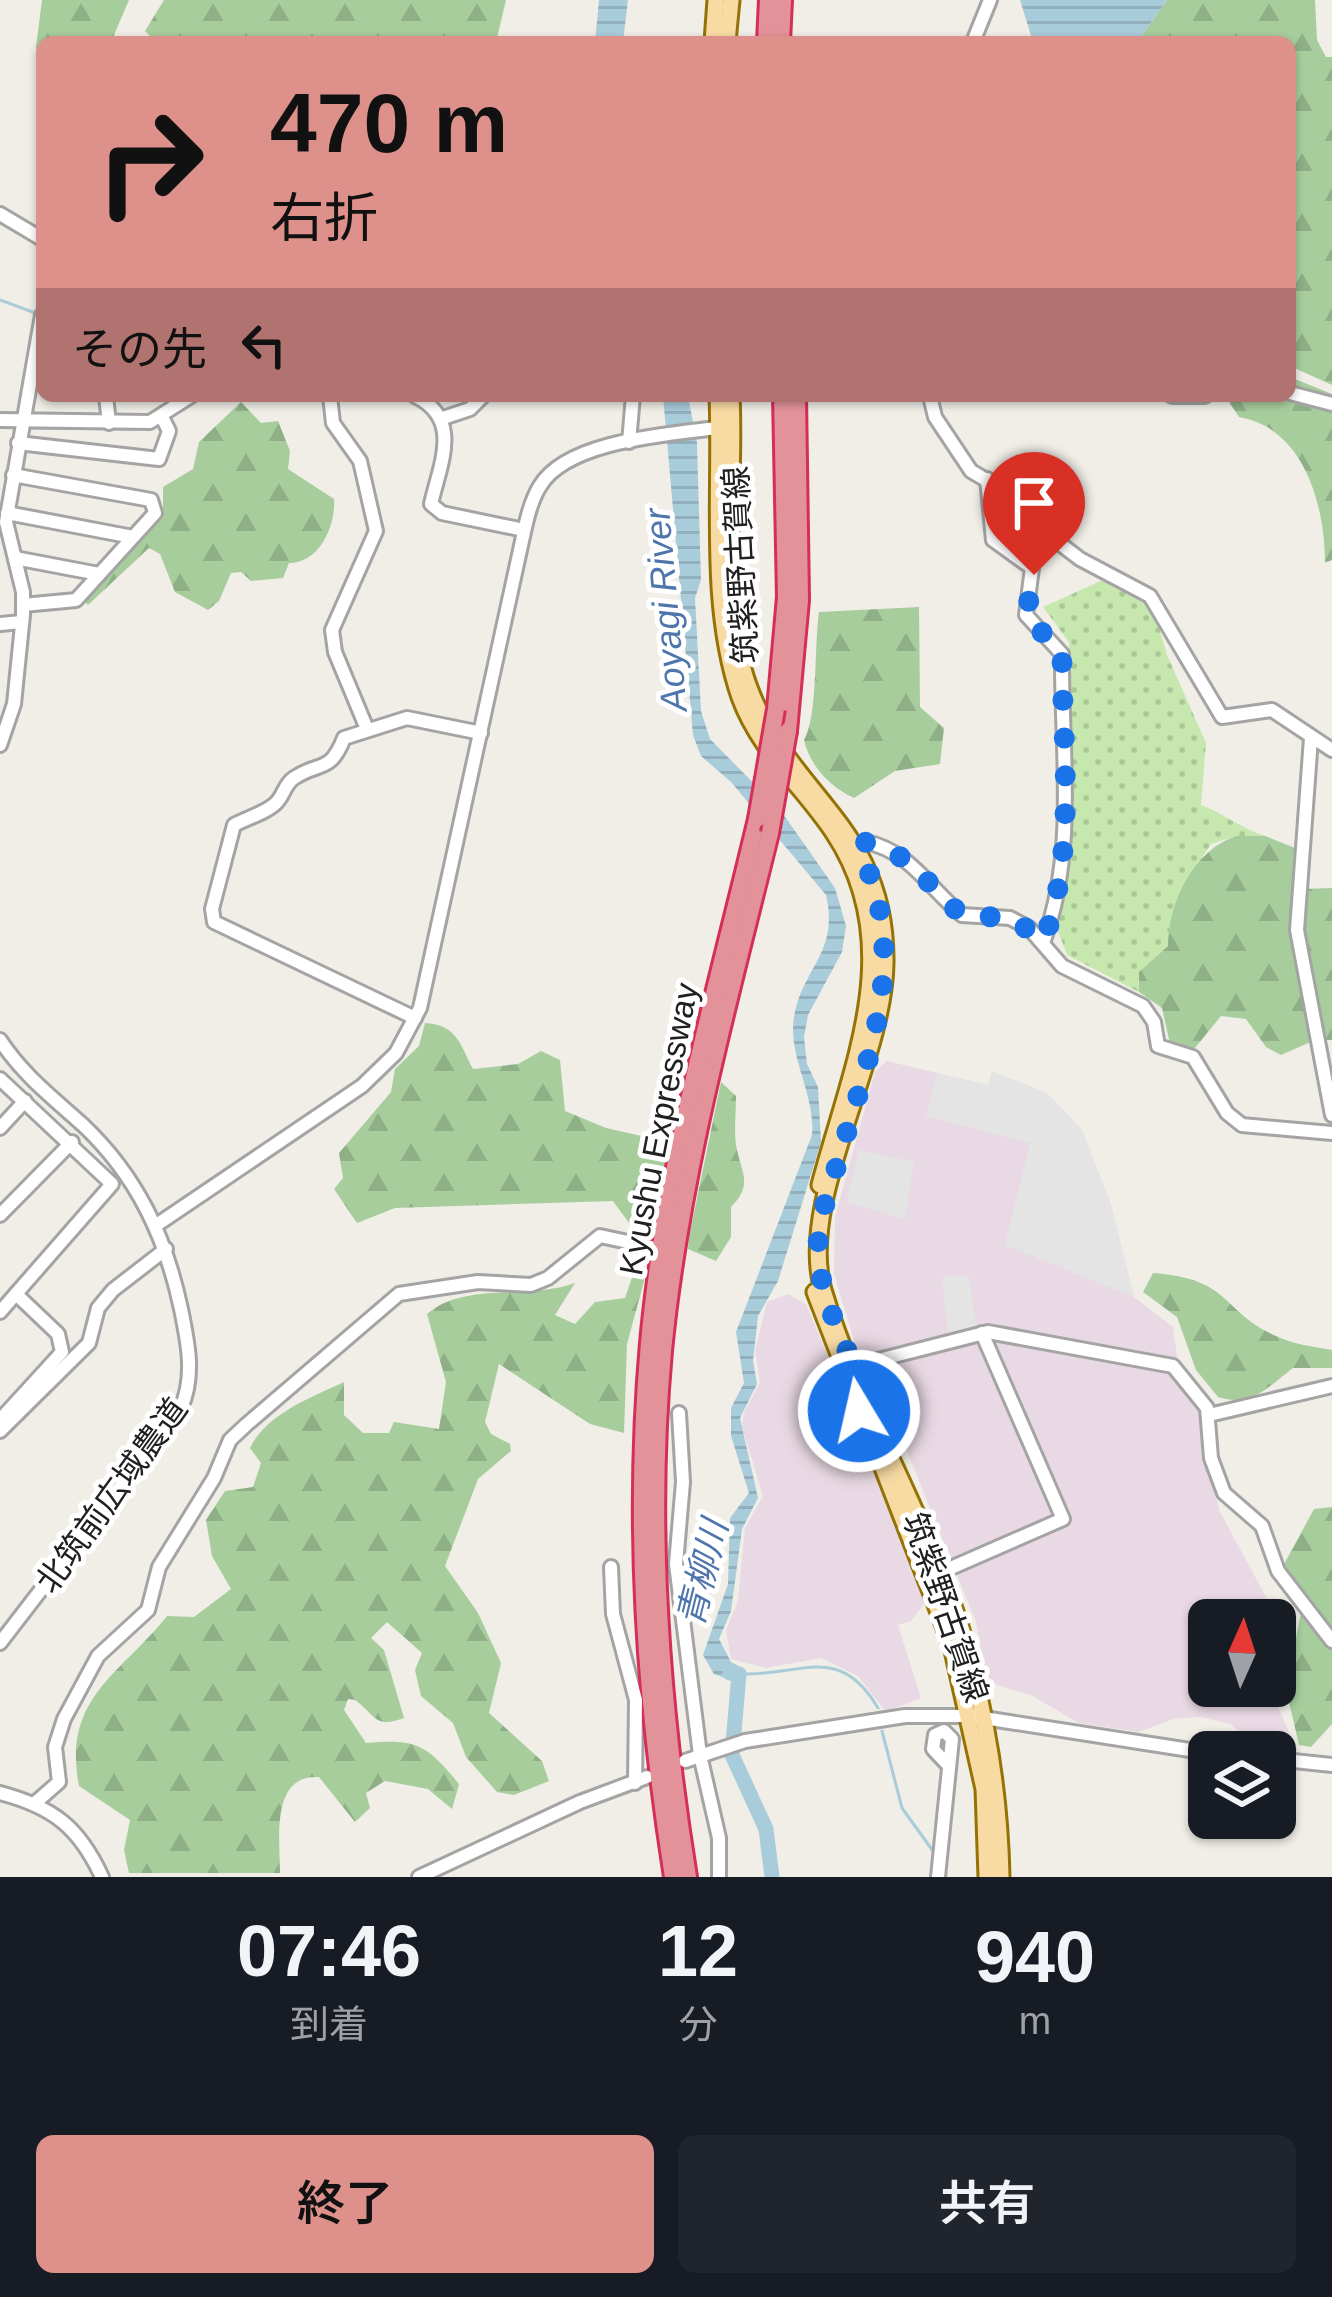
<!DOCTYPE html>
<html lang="ja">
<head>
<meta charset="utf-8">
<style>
	body { margin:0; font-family:Arial,"Noto Sans JP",sans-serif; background:#20242c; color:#f1f3f6; height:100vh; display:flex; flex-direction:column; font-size:45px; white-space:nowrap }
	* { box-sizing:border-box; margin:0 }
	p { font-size:39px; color:#9ea1a6 }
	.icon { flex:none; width:66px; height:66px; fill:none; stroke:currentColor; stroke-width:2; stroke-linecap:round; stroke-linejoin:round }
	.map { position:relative; height:1877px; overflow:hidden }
	.side { display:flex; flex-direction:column; background:#171b24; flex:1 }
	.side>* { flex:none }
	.banner { position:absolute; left:36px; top:36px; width:1260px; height:366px; border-radius:18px; box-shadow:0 3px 9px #0004; background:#de908b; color:#111; overflow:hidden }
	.needle { width:78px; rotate:3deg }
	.fabs { position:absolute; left:1188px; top:1599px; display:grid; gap:24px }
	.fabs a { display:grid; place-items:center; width:108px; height:108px; border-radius:18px; background:#171b24; box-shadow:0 3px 9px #0004; font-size:60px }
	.pin { position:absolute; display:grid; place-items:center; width:102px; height:102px; color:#fff; margin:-123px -51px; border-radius:50% 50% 50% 0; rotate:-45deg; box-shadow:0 0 12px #0007 }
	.pin .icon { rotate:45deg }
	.me { position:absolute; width:132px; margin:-66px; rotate:351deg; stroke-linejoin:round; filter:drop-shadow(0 0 9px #0008) }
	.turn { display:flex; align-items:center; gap:42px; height:252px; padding:0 36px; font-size:54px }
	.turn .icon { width:156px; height:156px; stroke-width:2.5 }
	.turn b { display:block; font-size:84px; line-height:102px }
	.then { display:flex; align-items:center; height:114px; padding:0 36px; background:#0003; gap:24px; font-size:45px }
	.eta { display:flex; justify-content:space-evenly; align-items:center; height:204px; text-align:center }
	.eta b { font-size:72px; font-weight:600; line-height:84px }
	.button { display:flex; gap:24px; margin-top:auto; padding:24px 36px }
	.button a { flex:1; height:138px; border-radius:18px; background:#de908b; color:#111; font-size:48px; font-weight:600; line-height:138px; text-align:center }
	.button a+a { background:#20242c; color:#f1f3f6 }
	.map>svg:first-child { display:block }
</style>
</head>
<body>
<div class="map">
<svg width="1332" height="1877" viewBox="0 0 1332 1877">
	<defs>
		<pattern id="grass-dots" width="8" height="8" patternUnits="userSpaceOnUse" patternTransform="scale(3)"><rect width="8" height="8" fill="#c6e8af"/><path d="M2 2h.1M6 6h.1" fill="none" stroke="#aac796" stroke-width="1.8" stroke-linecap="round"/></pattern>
		<pattern id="forest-firs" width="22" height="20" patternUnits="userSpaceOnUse" patternTransform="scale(3)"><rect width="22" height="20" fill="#a7cd9d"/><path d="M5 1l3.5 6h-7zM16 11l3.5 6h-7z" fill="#8fb087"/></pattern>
		<pattern id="water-rules" width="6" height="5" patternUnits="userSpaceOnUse" patternTransform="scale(3)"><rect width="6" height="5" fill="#a9ccdb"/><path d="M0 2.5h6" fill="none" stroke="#91afbc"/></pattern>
	</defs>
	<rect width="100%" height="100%" fill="#f0eee7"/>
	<g fill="#e9d9e4">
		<path d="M887,1061L988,1085L992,1071L1047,1093L1082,1130L1111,1205L1134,1297L1173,1327L1178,1364L988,1328L860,1360L834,1274L835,1217L875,1072Z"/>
		<path d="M788,1294L806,1304L929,1597L911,1621L898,1625L921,1698L886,1712L858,1676L821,1658L766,1668L731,1659L726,1630L738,1601L745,1528L763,1496L742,1427L744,1413L760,1382L755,1351L767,1302Z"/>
		<path d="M992,1337L1168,1372L1203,1406L1209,1472L1220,1512L1278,1619L1275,1631V1620H1209V1686H1269L1297,1751L1257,1745L1230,1724L1200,1717L1173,1719L1139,1732L1079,1723L1031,1695L987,1682L976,1622L875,1372Z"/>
	</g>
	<path fill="url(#grass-dots)" d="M1105,579L1154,610L1167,655L1206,743L1201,805C1225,814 1240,828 1265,836H1236L1211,844C1191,874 1168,910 1168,946L1140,972L1139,992L1067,955L1058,931L1071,856L1069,642L1043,607Z"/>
	<g fill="url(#forest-firs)">
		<path d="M42,0H129L111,42H42V71L36,47Z"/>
		<path d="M164,0H506L496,42H171L152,38L145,31Z"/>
		<path d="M1167,0H1315L1317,40L1326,57H1332V385L1290,366V42H1137Z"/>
		<path d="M1290,377L1332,394V560L1325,563C1325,505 1304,428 1239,417L1225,396H1290Z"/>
		<path d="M241,402L261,423L278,421L290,451L288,469L334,499C336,525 320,563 289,563L283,578L251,581L241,572L231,573L219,601L208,610L175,592L160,554L149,548L88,605L81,598L163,517V487L193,469L199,442Z"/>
		<path d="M919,607L920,707L944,728L940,764L895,771L854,798C830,787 810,766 804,740C818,716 814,646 819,612Z"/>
		<path d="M1236,836H1265L1295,848L1302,889L1332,888V1040H1315L1281,1055L1266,1047L1246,1019L1221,1016L1190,1054L1170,1044L1162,1008L1139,992V972L1168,946C1168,902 1194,850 1236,836Z"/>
		<path d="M425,1023C457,1025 460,1044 473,1069L518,1064L541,1051L560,1060L565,1111L606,1128L668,1142L655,1228L637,1234L613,1201L395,1208L357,1223L334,1189L343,1178L339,1153L391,1092L395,1069L419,1046Z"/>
		<path d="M721,1082L736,1096C736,1112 734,1130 736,1145C741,1173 754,1184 731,1207V1237L716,1261L688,1249L689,1237Z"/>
		<path d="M647,1270L627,1344L624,1433L590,1424L499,1364L485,1422L491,1434L510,1444L511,1451L478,1479L445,1566L478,1613L501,1663L489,1713L542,1761L549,1781L514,1795L497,1792L466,1757L453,1723L421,1696L415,1670L422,1653L387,1622L371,1638L384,1650L404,1718C374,1729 377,1716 355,1700L348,1699L344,1710L366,1743C417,1739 426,1744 459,1784L452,1809L428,1789L385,1781L366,1793L370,1808L355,1822L319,1777C270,1774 280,1840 280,1873H129L124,1850L130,1820L79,1786C62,1698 120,1675 167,1616L194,1617L231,1589L212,1556L206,1520L225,1491L253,1487L261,1463L250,1448C266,1414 312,1397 344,1382V1415L363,1433H389L394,1422L439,1429L446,1382L427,1314C465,1281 529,1300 575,1283L555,1315L575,1324L595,1302L625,1298L634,1272Z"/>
		<path d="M1153,1273C1233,1279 1220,1311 1276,1336C1293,1344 1314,1347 1332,1350V1368H1293C1269,1386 1252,1408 1218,1397L1196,1370L1177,1317L1143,1292Z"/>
		<path d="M1332,1507V1724L1311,1747L1299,1745L1286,1689L1303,1602L1283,1566L1314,1509Z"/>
	</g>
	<g fill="#e4e4e4">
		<path d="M992,1071L1047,1093L1082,1130L1111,1205L1134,1297L1005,1245L1030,1143L926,1116L937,1073L988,1085Z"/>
		<path d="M859,1150L914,1162L905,1219L846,1202Z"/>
		<path d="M969,1276L976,1326L948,1333L942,1277Z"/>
	</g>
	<g fill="url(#water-rules)">
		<path d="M599,0H628L623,42H595Z"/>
		<path d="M1020,0H1167L1137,42H1033Z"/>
		<path d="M663,396H688L697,443L701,580L695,598L701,711L710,739L781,811L835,888L846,926L842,952L808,1015L804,1037L807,1064L818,1087L821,1142L778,1281L758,1316L753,1361L757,1384L740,1418L758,1498L742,1529L731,1611L719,1639L731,1662L746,1670L743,1685L714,1674L703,1655L728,1584L730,1518L749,1493L731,1436V1408L744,1383L736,1332L812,1135C816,1093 785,1053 795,1012C805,966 839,951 826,895L731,782L701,756L693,735Z"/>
	</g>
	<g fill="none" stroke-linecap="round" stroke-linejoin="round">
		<g stroke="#a9ccdb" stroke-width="3">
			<path d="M0,300L38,314"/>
			<path d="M167,419L201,396"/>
			<path d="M0,426L16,428"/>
			<path d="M26,428L133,429L159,424"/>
			<path d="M742,1674C800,1676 839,1642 878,1708"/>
			<path d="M882,1731L902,1808L933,1851"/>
		</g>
		<path stroke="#a9ccdb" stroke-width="15" d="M730,1673L739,1674L732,1755L766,1829L772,1877"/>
		<g stroke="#a4a4a4" stroke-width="18">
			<g id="minor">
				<path d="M973,42L990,0"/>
				<path d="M0,214L42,239"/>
				<path d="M1290,393L1332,404"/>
				<path d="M106,396L109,423"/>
				<path d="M330,396L333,423L360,461L376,531L332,630L335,652L367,729"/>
				<path d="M415,396C463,419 440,464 431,504L442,513L524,530"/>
				<path d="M930,396L935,417L971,471L1020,500L1042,530L1080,559L1150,596L1222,717L1272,710L1332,750"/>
				<path d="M1172,396H1205"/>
				<path d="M443,418L470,409L483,396"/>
				<path d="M0,420L150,422L191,396"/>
				<path d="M629,442L633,396"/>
				<path d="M18,443L159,459L169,431L162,417"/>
				<path d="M13,475L151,500L155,513L76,600L23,605"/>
				<path d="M987,479L993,540L1032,568L1026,615L1062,654C1061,748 1077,850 1044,940"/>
				<path d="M7,513L133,537"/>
				<path d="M15,558L99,574"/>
				<path d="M0,624L22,622"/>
				<path d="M1311,738L1297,930L1332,1115"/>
				<path d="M0,745L14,704L23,615V592L6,522L42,315"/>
				<path d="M858,848L866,842C910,851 930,889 962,915L1010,918L1029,928L1062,966L1143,1006L1154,1022L1158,1046L1193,1057L1227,1113L1242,1125L1332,1133"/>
				<path d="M415,1018L214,922L212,909L234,825C247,818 268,812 277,802C285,793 284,785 294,778C319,761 330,774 344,738L407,718L481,733"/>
				<path d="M0,1040C23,1075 52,1097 83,1125C137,1176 166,1238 181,1309C188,1343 195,1376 181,1408L0,1643"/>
				<path d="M0,1079L112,1184L0,1312"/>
				<path d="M0,1128L25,1101"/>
				<path d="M0,1215L72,1142"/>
				<path d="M155,1226L362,1086L396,1053L420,1008L522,541C526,523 530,502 540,486C568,439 675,434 725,427"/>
				<path d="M843,1369L988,1332L1173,1366L1207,1408L1211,1458L1224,1493L1262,1526L1278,1571L1332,1641"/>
				<path d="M679,1413L683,1482L676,1564L700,1755L719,1838V1877"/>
				<path d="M1209,1415L1332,1386"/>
				<path d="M0,1420L62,1352L58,1334L16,1294"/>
				<path d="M0,1431L89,1343L98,1308L113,1290L166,1249"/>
				<path d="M611,1567L613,1614L636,1700L635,1783"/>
				<path d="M937,1574L1063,1519L982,1333"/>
				<path d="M1275,1759L1332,1765"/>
				<path d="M685,1761L745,1741L905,1716H971L1209,1753"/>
				<path d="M0,1793C53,1807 79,1827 102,1877"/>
				<path d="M35,1803L59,1782L55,1747L64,1719L98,1656L148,1610L159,1567L214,1478L230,1440L246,1425L399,1294L478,1282L531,1285L548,1278L600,1236L651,1247"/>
				<path d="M419,1877L580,1802L647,1777"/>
				<path d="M938,1877L952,1739L944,1731L935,1735L933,1749L949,1766"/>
			</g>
		</g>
		<g stroke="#957206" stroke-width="21">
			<g id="major">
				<path d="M713,42L716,0"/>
				<path d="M727,42L731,0"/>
				<path d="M718,396C722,494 708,604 740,697C760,752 803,786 834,833C909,946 851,1067 820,1185"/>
				<path d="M731,396C736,488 717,597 748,685C788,797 887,825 885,963C884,1063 797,1199 823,1290C852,1388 905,1480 942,1575C979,1672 999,1774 1001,1877"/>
				<path d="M815,1292L952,1646L984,1789L987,1877"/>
			</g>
		</g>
		<g stroke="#d42e59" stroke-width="22">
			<g id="highway">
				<path d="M766,42L768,0"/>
				<path d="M781,42L783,0"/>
				<path d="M776,709L786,597L782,396"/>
				<path d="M788,731L800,600L797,396"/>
				<path d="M673,1877C645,1699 633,1523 649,1343C665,1166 716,992 757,819"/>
				<path d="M688,1877C660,1703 647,1527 663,1351C680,1175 728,1004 770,833"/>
			</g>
		</g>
		<use href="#minor" stroke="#fff" stroke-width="12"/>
		<use href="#major" stroke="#f8dba3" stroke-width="15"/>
		<use href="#highway" stroke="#e4929a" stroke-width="16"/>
		<g stroke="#d42e59" stroke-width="22" stroke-linecap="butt">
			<g id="highway-bridge">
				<path d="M757,819L776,709"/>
				<path d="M770,833L788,731"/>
			</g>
		</g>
		<use href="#highway-bridge" stroke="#e4929a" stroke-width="16"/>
	</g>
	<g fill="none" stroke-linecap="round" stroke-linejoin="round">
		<path stroke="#1a73e8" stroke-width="21" stroke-dasharray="0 37.8" d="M859,1411L842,1369L854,1367C839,1331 820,1293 818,1253C817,1222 829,1191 838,1162C868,1058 913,952 858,848L866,842C910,851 930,889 962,915L1010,918L1044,940C1077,850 1062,748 1062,654L1026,615L1034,575"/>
	</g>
	<g text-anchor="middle" stroke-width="10" stroke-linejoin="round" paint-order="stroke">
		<g font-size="33" fill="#202020" stroke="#fff">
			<text transform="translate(740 565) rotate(-93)" y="12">筑紫野古賀線</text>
			<text transform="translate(658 1129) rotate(-79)" y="12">Kyushu Expressway</text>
			<text transform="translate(111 1495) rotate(-54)" y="12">北筑前広域農道</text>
			<text transform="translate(946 1607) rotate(71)" y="12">筑紫野古賀線</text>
		</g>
		<g font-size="36" font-style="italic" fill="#4f76ac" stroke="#fff">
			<text transform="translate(665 610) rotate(-95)" y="13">Aoyagi River</text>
			<text transform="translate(702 1573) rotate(-76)" y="13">青柳川</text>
		</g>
	</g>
</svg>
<div class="fabs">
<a><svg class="needle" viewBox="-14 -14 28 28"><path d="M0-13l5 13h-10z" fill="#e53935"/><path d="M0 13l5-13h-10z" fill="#9ea1a6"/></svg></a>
<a><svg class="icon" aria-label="layers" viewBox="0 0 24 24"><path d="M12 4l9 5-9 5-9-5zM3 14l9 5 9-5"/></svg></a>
</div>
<div class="pin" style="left:1034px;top:575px;background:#d93025"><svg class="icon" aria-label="arrive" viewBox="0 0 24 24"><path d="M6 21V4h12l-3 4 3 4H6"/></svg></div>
<svg class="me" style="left:859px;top:1411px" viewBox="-20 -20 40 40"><circle r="17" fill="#1a73e8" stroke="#fff" stroke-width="3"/><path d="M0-11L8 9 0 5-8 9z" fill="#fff"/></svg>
<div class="banner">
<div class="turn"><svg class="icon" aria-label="right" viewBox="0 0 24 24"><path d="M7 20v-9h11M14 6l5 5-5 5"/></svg><div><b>470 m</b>右折</div></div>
<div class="then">その先<svg class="icon" aria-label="left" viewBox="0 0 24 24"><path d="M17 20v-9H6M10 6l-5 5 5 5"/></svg></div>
</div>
</div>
<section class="side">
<div class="eta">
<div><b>07:46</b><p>到着</p></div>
<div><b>12</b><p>分</p></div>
<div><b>940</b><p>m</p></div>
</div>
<div class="button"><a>終了</a><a>共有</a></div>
</section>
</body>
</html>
